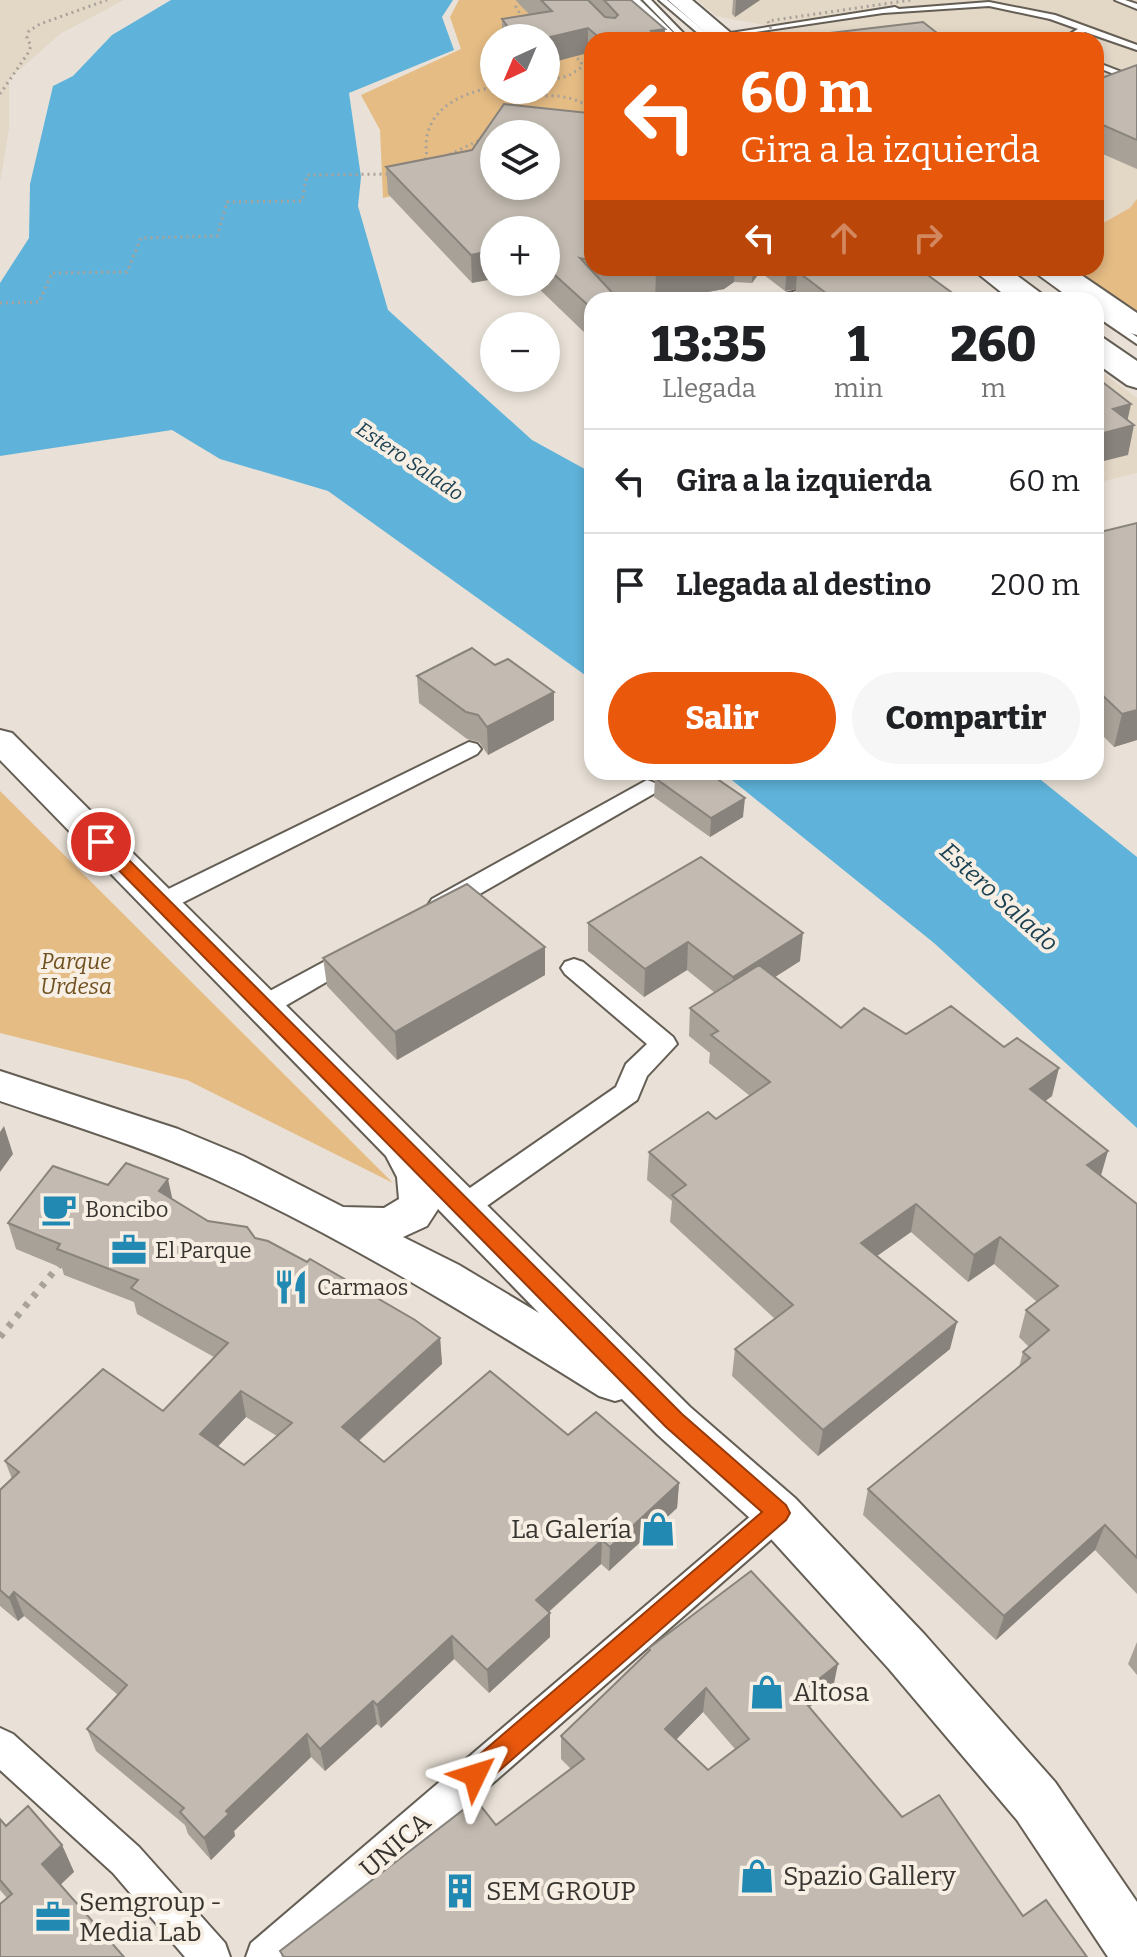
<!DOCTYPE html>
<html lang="es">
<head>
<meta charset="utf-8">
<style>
	body { margin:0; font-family:Bitter,serif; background:#f6f6f6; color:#202124; height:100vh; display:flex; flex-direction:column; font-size:30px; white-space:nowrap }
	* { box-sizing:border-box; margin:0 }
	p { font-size:26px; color:#757577 }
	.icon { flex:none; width:44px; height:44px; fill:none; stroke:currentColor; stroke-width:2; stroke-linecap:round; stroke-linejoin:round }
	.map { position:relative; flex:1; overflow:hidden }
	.drawer { position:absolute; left:584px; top:292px; width:520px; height:488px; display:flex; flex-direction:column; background:#fff; border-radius:24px; box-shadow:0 4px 12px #0003 }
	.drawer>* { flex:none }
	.guide { position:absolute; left:584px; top:32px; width:520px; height:244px; border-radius:24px; box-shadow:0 4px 12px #0003; background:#ea580c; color:#fff; overflow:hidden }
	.needle { width:52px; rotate:224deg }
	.tools { position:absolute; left:480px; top:24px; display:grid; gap:16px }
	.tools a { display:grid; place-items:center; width:80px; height:80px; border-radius:50%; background:#fff; box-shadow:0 4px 12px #0003; font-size:40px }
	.pin { position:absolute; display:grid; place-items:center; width:68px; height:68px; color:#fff; margin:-34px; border:4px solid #fff; border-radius:50%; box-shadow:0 2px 8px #0007 }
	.me { position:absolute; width:88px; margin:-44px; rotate:49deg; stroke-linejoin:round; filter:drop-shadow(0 0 6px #0008) }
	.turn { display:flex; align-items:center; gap:28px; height:168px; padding:0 24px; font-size:36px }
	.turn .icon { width:104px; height:104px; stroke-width:2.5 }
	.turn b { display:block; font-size:56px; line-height:68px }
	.lanes { display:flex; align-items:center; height:76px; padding:0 24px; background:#0003; justify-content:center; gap:40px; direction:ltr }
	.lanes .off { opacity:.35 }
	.eta { display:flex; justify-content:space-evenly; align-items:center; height:136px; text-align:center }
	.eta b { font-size:48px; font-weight:800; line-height:56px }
	.primary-button { display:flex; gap:16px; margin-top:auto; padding:16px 24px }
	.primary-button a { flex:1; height:92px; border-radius:48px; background:#ea580c; color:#fff; font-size:32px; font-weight:800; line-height:92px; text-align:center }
	.primary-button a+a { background:#f6f6f6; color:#202124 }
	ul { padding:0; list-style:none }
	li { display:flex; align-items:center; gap:24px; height:104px; padding:0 24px; border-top:2px solid #e0e0e0 }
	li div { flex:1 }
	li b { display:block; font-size:30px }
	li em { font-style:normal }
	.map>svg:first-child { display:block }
</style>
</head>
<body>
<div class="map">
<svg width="1137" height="1957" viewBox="0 0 1137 1957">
	<rect width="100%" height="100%" fill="#e9e1d7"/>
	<g fill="#e3d7c6">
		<path d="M0,0H124L60,34L9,79V129L0,183Z"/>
		<path d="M697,0H1137V315L1096,268V40H762L774,33V27L716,16Z"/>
		<path d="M1096,368L1137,398V473L1096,483Z"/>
	</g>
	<g fill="#e5bc84" fill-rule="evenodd">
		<path d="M459,0H613L592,40V152L546,134H494V173L383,198L380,130L361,95L461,49L450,17ZM494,38H546V90H494Z"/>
		<path d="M1137,199V315L1069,268H1096V227L1130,208Z"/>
		<path d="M0,791L393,1183L187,1080L0,1033Z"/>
	</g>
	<g fill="#5fb3da">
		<path d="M171,0H453L442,17L454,50L349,93L361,177L358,206L388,310L532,440L592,473V680L328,491L220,459L172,430L0,456V283L29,238L30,184L53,86L73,76L112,35Z"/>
		<path d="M722,772H1031L1137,857V1128L934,943Z"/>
	</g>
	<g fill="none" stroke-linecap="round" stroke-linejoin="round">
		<g stroke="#645e55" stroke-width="4">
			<g id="lane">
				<path d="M643,0H651L690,40H682Z"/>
				<path d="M659,0H667L715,40H706Z"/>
				<path d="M1115,0H1125L1137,4V9Z"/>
				<path d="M989,2L1055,15L1137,45V50L1085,32L1070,40H1060L1078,29L1050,19L989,6L883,13L722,37L718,35L895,7L899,9Z"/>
				<path d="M1096,62L1137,78V83L1096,67Z"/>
				<path d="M996,268H1007L1050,300H1039Z"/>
				<path d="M1029,268H1040L1084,300H1073Z"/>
				<path d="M812,287L817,290L815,292L779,300H762Z"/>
				<path d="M1096,309L1137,337V344L1096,316Z"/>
				<path d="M1096,333L1137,361V369L1096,340Z"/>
			</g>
		</g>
		<g stroke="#645e55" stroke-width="4">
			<g id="street">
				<path d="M469,742L477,744L481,749L477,754L170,909L161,912L152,909L148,903L152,897Z"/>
				<path d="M647,780L655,783L659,788L655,793L450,911L441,914L432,911L428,905L432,899Z"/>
				<path d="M355,945L364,948L368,954L364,960L273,1013L264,1015L255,1013L251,1006L255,999Z"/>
				<path d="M574,959L583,962L673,1037L677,1044L647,1076L637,1100L474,1215L464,1218L454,1215L450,1207L454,1199L616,1087L626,1064L647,1044L565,974L561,968L565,962Z"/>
				<path d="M778,1498L790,1503L794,1513L790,1523L294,1957H246L251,1943L766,1503Z"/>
				<path d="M0,1728L13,1734L139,1847L225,1943L230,1957H185L113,1873L0,1770Z"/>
			</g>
		</g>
		<g stroke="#645e55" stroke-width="4">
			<path id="secondary" d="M0,730L12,733L690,1407L795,1498L925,1635L1055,1782L1137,1902V1957H1108L1017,1820L889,1669L761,1528L658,1435L622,1399L615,1401L599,1396C473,1318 347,1239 212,1178C143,1147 71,1125 0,1101V1071L178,1129L243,1156L343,1207L384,1208L399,1199L397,1177L386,1156L0,760ZM438,1209L539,1313L459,1265L403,1237L427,1226Z"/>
		</g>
		<g stroke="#645e55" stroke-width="4">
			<g id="primary">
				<path d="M617,0H640L681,40H657Z"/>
				<path d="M668,0H692L739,40H714Z"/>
				<path d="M971,268H1003L1043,300H1011Z"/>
				<path d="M1039,268H1071L1137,313V335L1127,332L1096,310V300H1081Z"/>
				<path d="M1096,340L1106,343L1137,365V388L1127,385L1096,363Z"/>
			</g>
		</g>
		<g stroke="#a8a29a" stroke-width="3" stroke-dasharray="2 4" stroke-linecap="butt">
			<path d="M518,0L516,7L523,19"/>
			<path d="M546,81L568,76L582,67L581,61L571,54"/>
			<path d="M0,94L28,53L31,46L27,38L29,31L40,24L107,0"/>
			<path d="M506,109C533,92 565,91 592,108"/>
			<path d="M444,157L482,139"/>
			<path d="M421,164L427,157C420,113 456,94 494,87"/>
			<path d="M0,303L39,302L52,273L127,272L141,238L217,236L227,202L302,201L307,175L390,174"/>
		</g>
		<path stroke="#a8a29a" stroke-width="7" stroke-dasharray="5 8" stroke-linecap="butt" d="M0,1337L60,1264"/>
		<use href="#lane" fill="#fff" fill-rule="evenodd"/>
		<use href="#street" fill="#fff" fill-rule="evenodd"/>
		<use href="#secondary" fill="#fff" fill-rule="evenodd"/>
		<use href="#primary" fill="#fff" fill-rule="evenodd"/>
		<path stroke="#a8a29a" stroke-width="3" stroke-dasharray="2 4" stroke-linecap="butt" d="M775,40L768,21L911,0"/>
	</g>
	<g fill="#a8a198" fill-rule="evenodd">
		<path d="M518,0H631L665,29L664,40H592V57L588,53L546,38H502V19L530,15L518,3Z"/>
		<path d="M733,0H760L735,17L732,14Z"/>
		<path d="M830,33L946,40H829Z"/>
		<path d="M1137,65V169L1096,151V80Z"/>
		<path d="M592,108V268H918L962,300H795L796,289L785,291L760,272L752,283L734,282L724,289L665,300H644L614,294L592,300V335L588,336L532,282H546V230H494L472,283L388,194L386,167L472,150L588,113Z"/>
		<path d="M1096,533L1137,740L1114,747L1096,729Z"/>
		<path d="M417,676L554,720L488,755L479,742L467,739L419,703Z"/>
		<path d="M655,778L743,817L710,837L654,797Z"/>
		<path d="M588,923L800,961L775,977L841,1028L906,1034L1052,1096L1045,1101L1101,1176L1137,1204V1594L1095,1550L996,1640L863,1515L868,1489L1019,1367L1023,1352L1029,1347L1019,1337L1026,1310L1037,1302L994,1264L968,1282L911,1232L877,1256L950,1349L818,1456L732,1376L735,1349L775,1319L670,1222L672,1201L647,1180L649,1152L716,1119L750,1096L709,1063L710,1053L689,1036L690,1008L715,993L687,970L644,997L588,951Z"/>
		<path d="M545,947V975L397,1060L327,986L323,958Z"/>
		<path d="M108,1185L173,1200L208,1221L255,1238L440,1338L442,1364L359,1441L384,1462L568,1435L679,1483L677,1508L609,1571L601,1564L549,1612L550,1637L489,1693L454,1659L381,1728L377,1724L325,1771L311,1757L234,1831L235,1836L211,1860L188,1834L185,1825L96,1751L87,1729L118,1695L24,1616L18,1621L0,1606V1490L12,1479L5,1461L163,1411L214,1357L137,1314L134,1302L64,1275L62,1268L16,1249L8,1223ZM246,1417L277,1436L244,1465L218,1446Z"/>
		<path d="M1137,1642V1675L1128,1664Z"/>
		<path d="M649,1648L833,1688L809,1707L902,1817L1023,1916L1087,1957H282L280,1951L496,1825L571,1769L561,1759V1736L649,1652ZM703,1712L735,1749L708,1770L676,1740Z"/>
		<path d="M0,1819L6,1826L62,1845L74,1872L7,1898L0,1890Z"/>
	</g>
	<g fill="#88837c">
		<path d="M736,0H760L735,17Z"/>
		<path d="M588,28V53L546,64V38Z"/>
		<path d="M665,29L664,40H650L651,31Z"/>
		<path d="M494,250V279L472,283L471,255Z"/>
		<path d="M683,268H735L734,282L724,289L665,300H655L656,273Z"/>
		<path d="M753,268H760V272L752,283Z"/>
		<path d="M787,268H827L797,271L796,289L785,291Z"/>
		<path d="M589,306H592V335L588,336Z"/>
		<path d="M1131,404L1126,427L1134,425L1128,455L1096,463V435L1113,409Z"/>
		<path d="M554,692V720L488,755L487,727Z"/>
		<path d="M1137,710V740L1114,747L1122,714Z"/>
		<path d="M745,798L743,817L710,837L711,818Z"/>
		<path d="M803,933L800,961L731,1005L733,977Z"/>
		<path d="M688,942L687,970L644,997L645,969Z"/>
		<path d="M545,947V975L397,1060L395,1032Z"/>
		<path d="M1059,1068L1052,1096L1024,1117L1030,1089Z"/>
		<path d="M4,1126L13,1154L0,1172V1132Z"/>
		<path d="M1108,1151L1100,1179L1087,1165Z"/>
		<path d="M168,1179L174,1206L159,1191Z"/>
		<path d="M916,1204L911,1232L857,1270L861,1243Z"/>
		<path d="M1000,1237L994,1264L968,1282L974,1255Z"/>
		<path d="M957,1322L950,1349L818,1456L823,1430Z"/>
		<path d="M440,1338L442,1364L346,1452L342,1427Z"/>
		<path d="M241,1391L246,1417L206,1459L200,1434Z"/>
		<path d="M679,1483L677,1508L609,1571L610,1547Z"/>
		<path d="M1105,1525L1095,1550L996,1640L1004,1616Z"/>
		<path d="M602,1540L601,1564L536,1623V1600Z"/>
		<path d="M14,1592L24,1616L18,1621L9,1598Z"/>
		<path d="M550,1613V1637L489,1693L487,1670Z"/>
		<path d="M452,1636L454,1659L381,1728L377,1705Z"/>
		<path d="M838,1664L833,1688L795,1719L799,1695Z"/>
		<path d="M706,1688L703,1712L663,1753L665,1729Z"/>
		<path d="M373,1701L377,1724L325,1771L320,1749Z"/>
		<path d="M307,1734L311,1757L234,1831L235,1836L211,1860L204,1838L226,1811Z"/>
		<path d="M62,1845L74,1872L55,1890L42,1864Z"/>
	</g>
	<g fill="#c3bbb1" stroke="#88837c" stroke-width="2" fill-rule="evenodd">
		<path d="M541,0H588L605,17L615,18L618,15L604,0H631L665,29L651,31L660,40H602L588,28L546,38H516L502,19L552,11Z"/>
		<path d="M923,22L946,40H839L830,33Z"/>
		<path d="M1137,65V140L1096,122V80Z"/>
		<path d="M504,104L588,113L592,108V261L580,258L619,300H592V306H589L546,267V230H494V250L471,255L386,167L472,150ZM494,134H546V186H494Z"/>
		<path d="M628,268H683L656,273Z"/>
		<path d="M811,268H918L962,300H820L831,297L797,271Z"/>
		<path d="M1014,294L1021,300H985Z"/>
		<path d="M1096,377L1131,404L1113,409L1134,425L1096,435Z"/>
		<path d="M1137,523V710L1122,714L1096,689V533Z"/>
		<path d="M472,648L495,665L508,659L554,692L487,727L478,715L466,712L417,676Z"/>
		<path d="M660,772H707L745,798L711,818L655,778Z"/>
		<path d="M701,857L803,933L733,977L688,942L645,969L588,923Z"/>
		<path d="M467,884L545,947L395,1032L323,958Z"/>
		<path d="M759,965L841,1028L864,1008L906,1034L951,1006L1004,1047L1017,1038L1059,1068L1030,1089L1108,1151L1087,1165L1137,1204V1558L1105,1525L1004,1616L868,1489L1030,1358L1023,1352L1049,1330L1026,1310L1058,1286L1000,1237L974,1255L916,1204L861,1243L957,1322L823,1430L735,1349L793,1305L672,1195L686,1185L649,1152L708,1112L716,1119L770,1082L711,1035L718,1031L690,1008Z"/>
		<path d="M126,1163L168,1179L159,1191L208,1221L247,1227L255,1238L268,1241L307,1262L310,1259L415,1320L440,1338L342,1427L384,1462L490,1371L568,1435L596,1412L679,1483L610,1547L602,1540L536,1600L550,1613L487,1670L452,1636L377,1705L373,1701L320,1749L307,1734L226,1811L229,1814L204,1838L180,1812L184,1808L87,1729L127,1685L14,1592L9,1598L0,1590V1490L19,1472L5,1461L103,1369L163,1411L228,1343L131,1288L138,1280L57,1249L60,1244L8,1223L53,1166L108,1185ZM241,1391L292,1423L244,1465L200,1434Z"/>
		<path d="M751,1571L838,1664L799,1695L902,1817L939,1795L1023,1916L1046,1900L1087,1957H284L280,1951L476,1800L496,1825L584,1759L561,1736L650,1650L649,1648ZM706,1688L749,1739L708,1770L665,1729Z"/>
		<path d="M28,1806L62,1845L42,1864L124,1957H0V1904L12,1894L0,1880V1819L6,1826Z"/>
	</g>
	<path fill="#ea580c" stroke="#983908" stroke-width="2" d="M101,836L107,838L682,1414L786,1505L790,1513L786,1520L484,1784L475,1788L466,1784L462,1775L466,1766L762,1512L666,1427L95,846L92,842L95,838Z"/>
	<defs>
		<g id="cafe-bare" transform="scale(2.76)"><path d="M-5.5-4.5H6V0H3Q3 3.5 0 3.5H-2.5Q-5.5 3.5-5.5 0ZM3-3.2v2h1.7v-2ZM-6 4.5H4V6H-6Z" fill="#2289b2" stroke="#f7efe4" stroke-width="2.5" paint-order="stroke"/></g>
		<g id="office-bare" transform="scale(2.76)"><path d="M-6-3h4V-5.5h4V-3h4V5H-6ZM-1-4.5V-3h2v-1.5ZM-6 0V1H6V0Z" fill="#2289b2" stroke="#f7efe4" stroke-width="2.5" paint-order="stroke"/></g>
		<g id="restaurant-bare" transform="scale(2.76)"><path d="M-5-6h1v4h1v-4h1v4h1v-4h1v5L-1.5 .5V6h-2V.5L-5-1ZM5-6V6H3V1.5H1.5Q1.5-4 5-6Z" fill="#2289b2" stroke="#f7efe4" stroke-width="2.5" paint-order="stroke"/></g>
		<g id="shop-bare" transform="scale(2.76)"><path d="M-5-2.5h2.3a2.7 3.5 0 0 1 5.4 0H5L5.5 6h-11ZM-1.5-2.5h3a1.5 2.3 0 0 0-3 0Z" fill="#2289b2" stroke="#f7efe4" stroke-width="2.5" paint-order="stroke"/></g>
		<g id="building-bare" transform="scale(2.76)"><path d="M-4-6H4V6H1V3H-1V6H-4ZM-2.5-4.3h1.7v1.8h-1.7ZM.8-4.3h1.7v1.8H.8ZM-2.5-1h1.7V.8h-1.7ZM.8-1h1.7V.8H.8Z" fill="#2289b2" stroke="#f7efe4" stroke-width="2.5" paint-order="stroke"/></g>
	</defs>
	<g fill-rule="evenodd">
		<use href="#cafe-bare" x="59" y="1209"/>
		<use href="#office-bare" x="129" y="1250"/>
		<use href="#restaurant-bare" x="291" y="1287"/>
		<use href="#shop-bare" x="658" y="1529"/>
		<use href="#shop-bare" x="767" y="1692"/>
		<use href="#shop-bare" x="757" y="1876"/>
		<use href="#building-bare" x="460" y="1891"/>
		<use href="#office-bare" x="53" y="1917"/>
	</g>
	<g text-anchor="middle" stroke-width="8" stroke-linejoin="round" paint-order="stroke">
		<g font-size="20" font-style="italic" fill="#1c4152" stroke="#f7efe4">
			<text transform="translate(410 461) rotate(34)" y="7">Estero Salado</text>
		</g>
		<g font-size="22" font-style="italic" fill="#70501f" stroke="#f7efe4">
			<text x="76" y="969">Parque<tspan x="76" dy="25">Urdesa</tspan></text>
		</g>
		<g font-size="22" fill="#373430" stroke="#f7efe4" text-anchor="start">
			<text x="85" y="1217">Boncibo</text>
			<text x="155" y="1258">El Parque</text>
			<text x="317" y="1295">Carmaos</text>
		</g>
		<g font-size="24" font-style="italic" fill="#1c4152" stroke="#f7efe4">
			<text transform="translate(999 897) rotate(42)" y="8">Estero Salado</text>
		</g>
		<g font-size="26" fill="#373430" stroke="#f7efe4" text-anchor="start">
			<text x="632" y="1538" text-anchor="end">La Galería</text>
			<text x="793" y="1701">Altosa</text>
			<text x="783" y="1885">Spazio Gallery</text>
			<text x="486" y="1900">SEM GROUP</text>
			<text x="79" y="1911">Semgroup -<tspan x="79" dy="30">Media Lab</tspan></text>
		</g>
		<g font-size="26" fill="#373430" stroke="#f7efe4">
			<text transform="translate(395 1845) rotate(-41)" y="9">UNICA</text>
		</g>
	</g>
</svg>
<div class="tools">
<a><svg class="needle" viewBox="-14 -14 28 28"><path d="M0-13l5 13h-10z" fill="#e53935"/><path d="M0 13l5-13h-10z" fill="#757577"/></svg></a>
<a><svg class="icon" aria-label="layers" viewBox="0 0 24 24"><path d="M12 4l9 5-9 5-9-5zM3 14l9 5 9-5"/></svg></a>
<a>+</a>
<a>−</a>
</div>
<div class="pin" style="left:101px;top:842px;background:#d93025"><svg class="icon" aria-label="arrive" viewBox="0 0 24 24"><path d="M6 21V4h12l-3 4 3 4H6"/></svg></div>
<svg class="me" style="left:475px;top:1775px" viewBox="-20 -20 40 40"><path d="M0-17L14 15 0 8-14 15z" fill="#ea580c" stroke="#fff" stroke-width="4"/></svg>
<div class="guide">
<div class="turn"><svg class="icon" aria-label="left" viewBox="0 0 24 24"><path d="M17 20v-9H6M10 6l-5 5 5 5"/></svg><div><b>60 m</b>Gira a la izquierda</div></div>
<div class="lanes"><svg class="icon" aria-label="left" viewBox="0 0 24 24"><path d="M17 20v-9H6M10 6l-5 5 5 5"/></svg><svg class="icon off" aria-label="ahead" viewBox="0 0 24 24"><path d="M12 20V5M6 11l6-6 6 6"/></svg><svg class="icon off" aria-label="right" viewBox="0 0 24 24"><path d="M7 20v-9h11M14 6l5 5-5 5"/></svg></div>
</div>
<section class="drawer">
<div class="eta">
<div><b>13:35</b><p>Llegada</p></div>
<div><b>1</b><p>min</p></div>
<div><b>260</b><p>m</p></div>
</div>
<ul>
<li><svg class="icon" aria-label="left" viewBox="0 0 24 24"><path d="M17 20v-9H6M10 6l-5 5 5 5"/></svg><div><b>Gira a la izquierda</b></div><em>60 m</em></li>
<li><svg class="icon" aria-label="arrive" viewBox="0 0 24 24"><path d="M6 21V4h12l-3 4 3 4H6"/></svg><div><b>Llegada al destino</b></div><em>200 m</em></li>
</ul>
<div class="primary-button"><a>Salir</a><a>Compartir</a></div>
</section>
</div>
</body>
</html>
